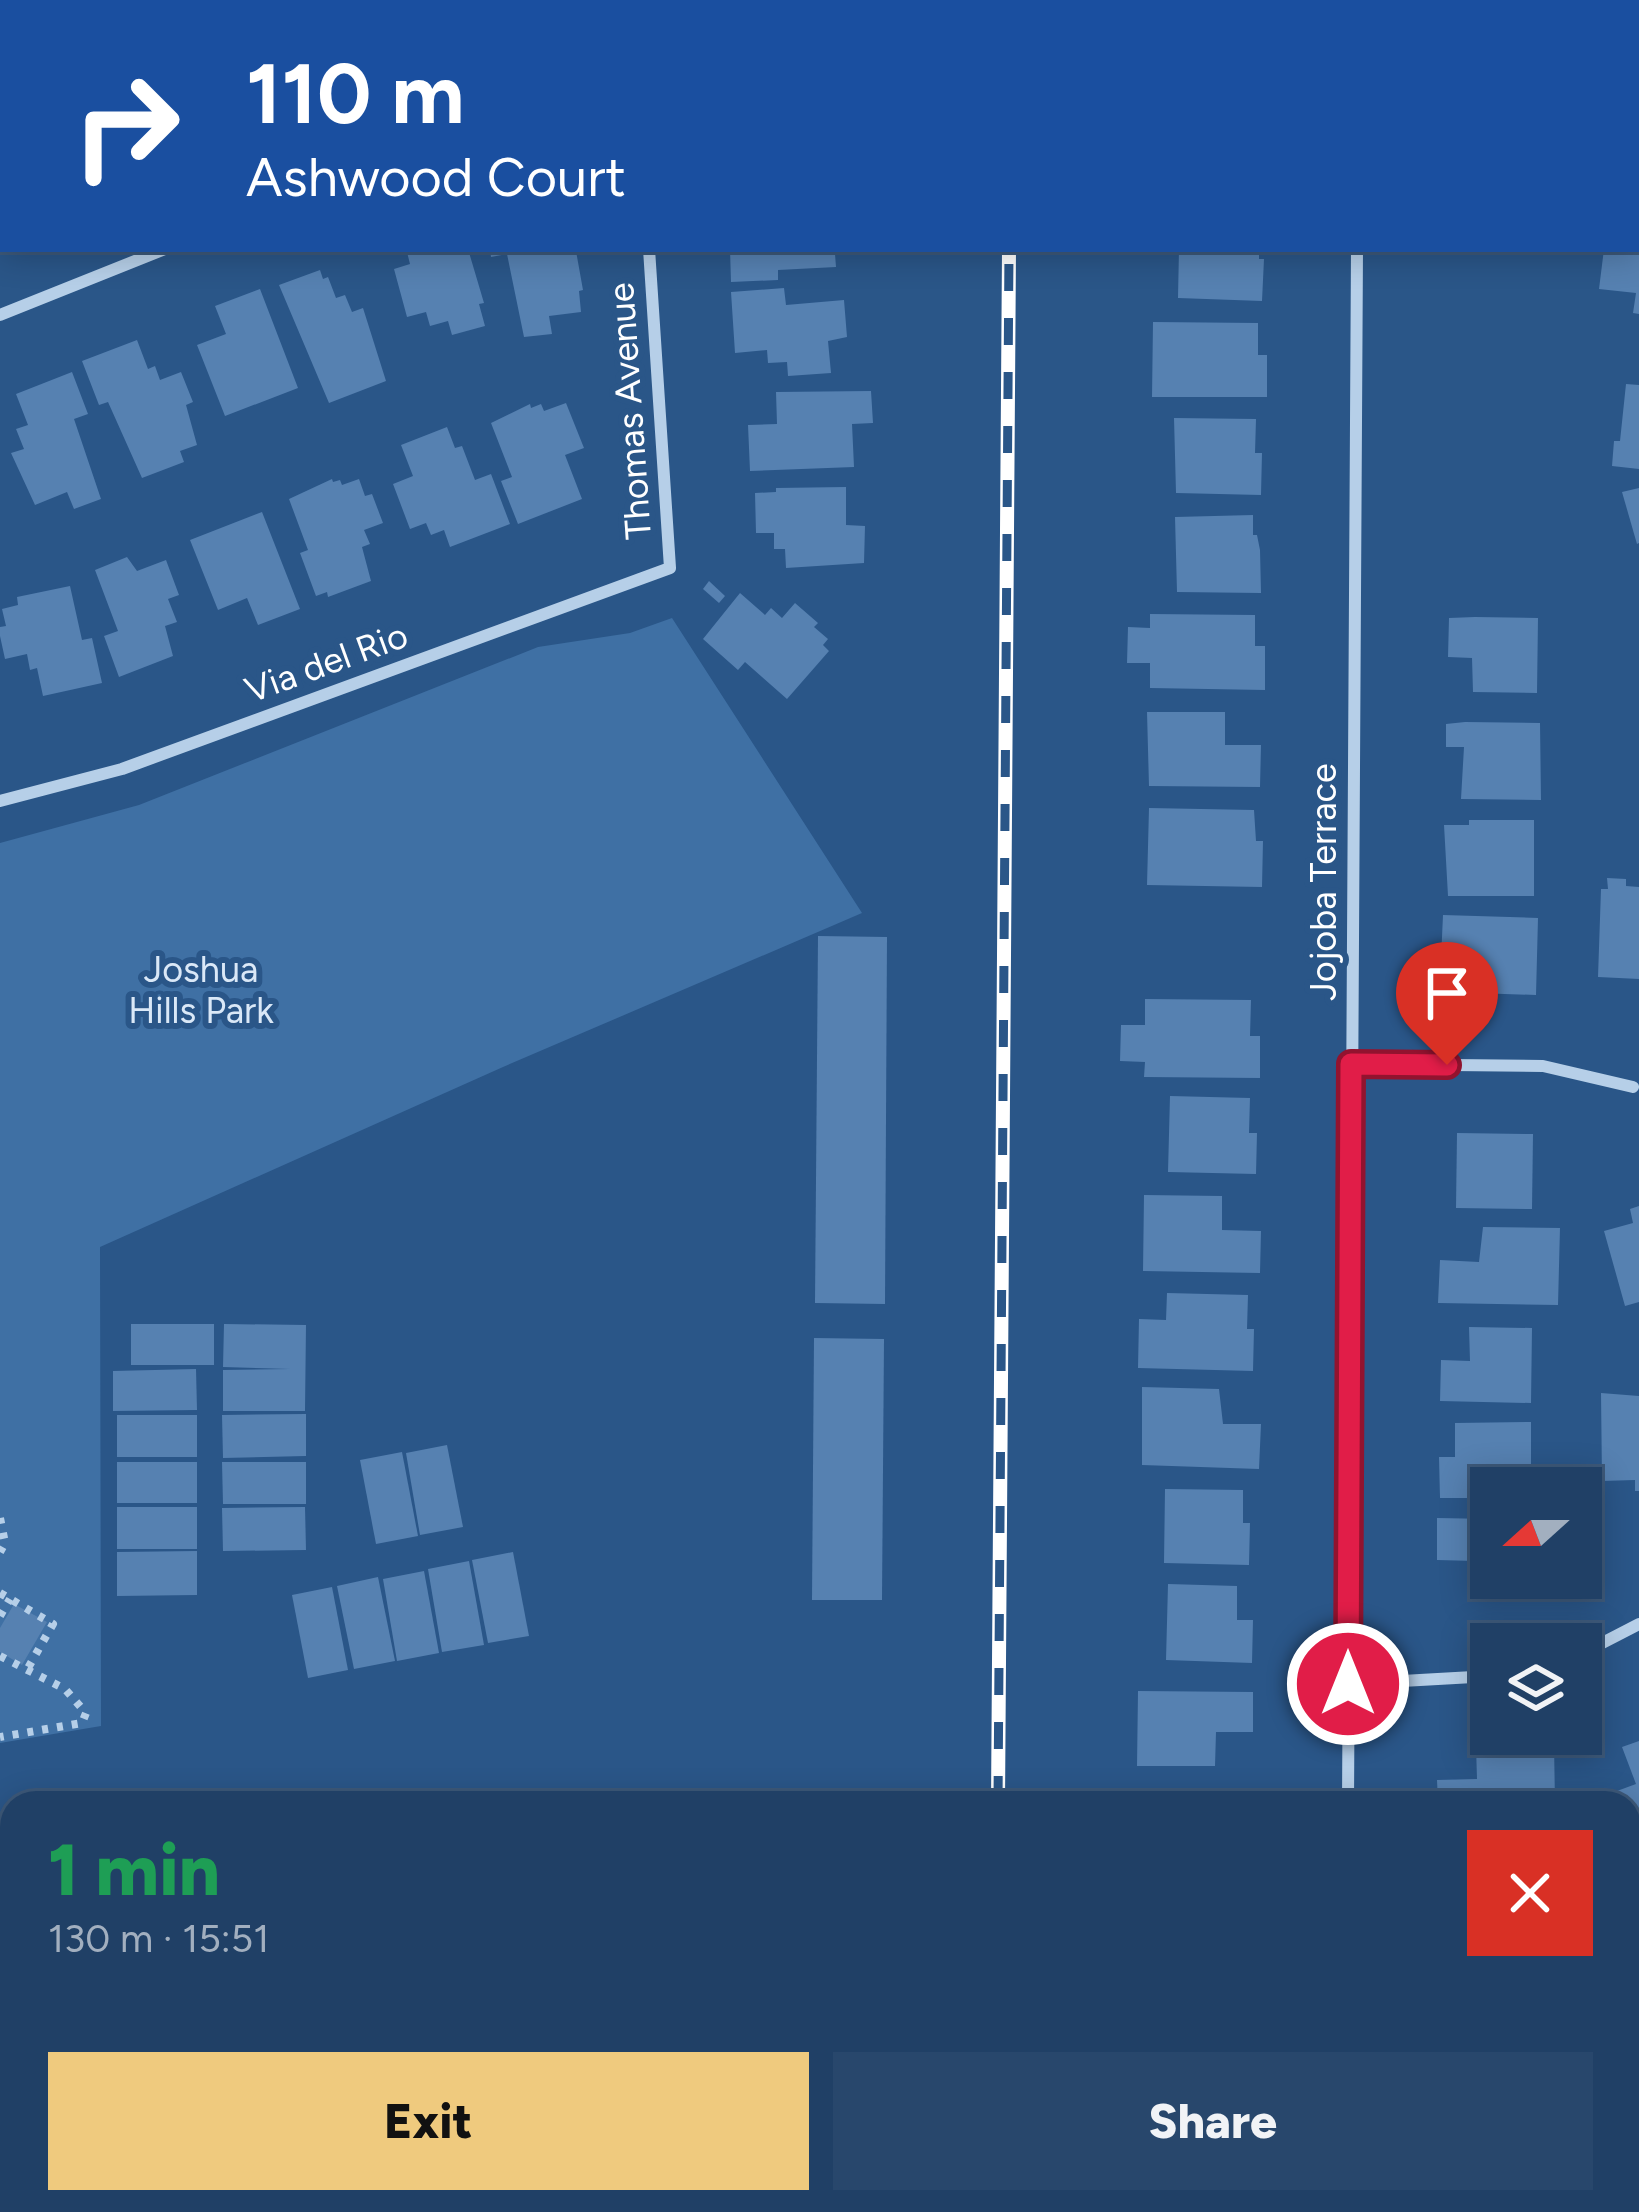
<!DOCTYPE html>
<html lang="en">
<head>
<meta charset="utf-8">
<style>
	body { margin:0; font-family:Figtree,sans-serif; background:#28476c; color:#f1f3f6; height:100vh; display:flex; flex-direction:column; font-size:45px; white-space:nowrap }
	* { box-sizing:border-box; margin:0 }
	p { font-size:39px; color:#a2afbf }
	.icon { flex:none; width:66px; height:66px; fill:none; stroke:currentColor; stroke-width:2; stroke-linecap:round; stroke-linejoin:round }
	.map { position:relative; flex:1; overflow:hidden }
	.sheet { position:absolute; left:0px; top:1791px; width:1641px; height:423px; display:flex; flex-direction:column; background:#204066; border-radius:36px 36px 0 0; box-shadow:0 6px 30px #0003,0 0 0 3px #3d597a }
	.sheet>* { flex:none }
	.top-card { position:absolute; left:0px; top:0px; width:1641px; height:252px; box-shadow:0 6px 30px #0003,0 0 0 3px #3d597a; background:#1a4fa0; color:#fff; overflow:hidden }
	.needle { width:78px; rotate:249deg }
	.controls { position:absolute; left:1470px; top:1467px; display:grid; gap:24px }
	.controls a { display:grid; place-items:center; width:132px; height:132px; border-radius:0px; background:#204066; box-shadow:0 6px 30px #0003,0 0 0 3px #3d597a; font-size:60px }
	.pin { position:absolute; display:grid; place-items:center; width:102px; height:102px; color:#fff; margin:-123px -51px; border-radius:50% 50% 50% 0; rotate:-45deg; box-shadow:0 0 12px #0007 }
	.pin .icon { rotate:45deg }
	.me { position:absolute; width:132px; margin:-66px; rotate:0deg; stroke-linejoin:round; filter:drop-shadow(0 0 9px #0008) }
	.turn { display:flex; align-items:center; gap:42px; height:252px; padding:0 48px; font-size:54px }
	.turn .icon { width:156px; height:156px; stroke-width:2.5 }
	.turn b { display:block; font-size:84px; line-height:102px }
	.round { display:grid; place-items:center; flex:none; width:126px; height:126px; border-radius:0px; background:#28476c }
	.summary { display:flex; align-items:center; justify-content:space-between; height:204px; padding:0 48px }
	h1 { font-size:72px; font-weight:800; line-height:90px; color:#1e9e55 }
	.action { display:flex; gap:24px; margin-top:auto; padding:24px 48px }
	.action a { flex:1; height:138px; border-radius:0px; background:#efca7e; color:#111; font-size:48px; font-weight:800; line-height:138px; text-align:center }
	.action a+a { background:#28476c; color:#f1f3f6 }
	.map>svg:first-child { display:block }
</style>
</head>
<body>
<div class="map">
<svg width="1639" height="2212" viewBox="0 0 1639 2212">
	<rect width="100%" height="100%" fill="#2a5688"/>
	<path fill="#3f70a4" d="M672,618L862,913L503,1067L100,1247L101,1726L0,1743V843L139,805L538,647L630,633Z"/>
	<path fill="#5a799a" stroke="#abcae8" stroke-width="3" d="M1141,2202H1309L1311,2212H1141Z"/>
	<g fill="#5681b1">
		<path d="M416,249H468L484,303L479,304L485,326L452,335L448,321L430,326L426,312L407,317L394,269L410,264L407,252Z"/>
		<path d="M490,249L576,251L583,290L579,291L581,312L549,316L552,334L524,337L507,254L491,257Z"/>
		<path d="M730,249H859V253L835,254L836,267L778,270V280L731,282Z"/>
		<path d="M1179,249H1259V259H1264L1262,301L1178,298Z"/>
		<path d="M1604,249H1639V314L1633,313L1636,293L1599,289Z"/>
		<path d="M320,270L323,279L328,277L336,298L345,295L352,312L363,308L386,381L329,403L279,285Z"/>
		<path d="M784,288L786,305L844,300L847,337L828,341L831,373L788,376L787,362L768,363L767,350L735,353L731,292Z"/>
		<path d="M260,289L298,388L225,416L197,345L226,334L215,306Z"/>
		<path d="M1153,322L1258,323V355H1267V397H1152Z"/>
		<path d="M137,340L148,369L155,366L160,380L181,372L193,402L186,405L197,445L180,451L184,462L142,478L108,402L99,405L82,361Z"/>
		<path d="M72,372L88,414L74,419L101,499L74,509L67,492L35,505L11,453L24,449L16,429L28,425L16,394Z"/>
		<path d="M1626,384L1639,385V469L1612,466L1614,441H1620Z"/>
		<path d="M871,391L873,423L852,424L854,467L750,471L748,425L777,424L776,392Z"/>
		<path d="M566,403L584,448L565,455L582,499L518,524L501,481L512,477L491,423L530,404L531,408L541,404L544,411Z"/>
		<path d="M1174,418L1256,419L1255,453H1262L1261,495L1176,493Z"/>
		<path d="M447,427L455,448L462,446L475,480L491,474L510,524L450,547L444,530L431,535L426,523L410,529L393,484L413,476L401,445Z"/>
		<path d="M332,479L333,482L340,480L342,485L359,479L365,496L372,494L383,523L364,530L370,544L362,547L371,581L328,597L327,592L316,596L300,553L308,550L289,499Z"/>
		<path d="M846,487V525L865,526L864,563L786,568L785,549H774V533H756L755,493L776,492V488Z"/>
		<path d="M1639,488V543L1637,544L1622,492Z"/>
		<path d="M262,512L300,609L258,625L247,598L218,610L190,540Z"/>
		<path d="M1253,515V535H1257L1260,550L1261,593L1177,592L1175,517Z"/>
		<path d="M127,557L137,571L166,560L179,595L168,599L177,622L165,626L173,656L119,677L104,636L118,631L95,570Z"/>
		<path d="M709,581L725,596L719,603L703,589Z"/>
		<path d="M70,586L82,640L92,638L102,683L43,696L37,668L30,670L27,654L5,659L0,636V627L6,626L2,609L18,605L17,597Z"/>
		<path d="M740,593L765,615L771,608L782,618L795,603L818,623L814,627L828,639L823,645L829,651L787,699L745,662L738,670L703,639Z"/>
		<path d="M1150,614L1255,615V646H1265V690L1150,688V663H1127L1128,627L1150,628Z"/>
		<path d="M1475,617L1538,618L1537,693L1473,692L1472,658L1448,657L1449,618Z"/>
		<path d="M1147,712H1225V745H1261L1260,787L1149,786Z"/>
		<path d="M1465,722L1540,723L1541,800L1461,799L1464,747H1446V724Z"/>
		<path d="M1149,808L1254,810L1256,841H1263L1262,887L1147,885Z"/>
		<path d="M1469,820H1534V896H1448L1444,825H1469Z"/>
		<path d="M1607,878L1626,879V886L1639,887V979L1598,977L1601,889H1608Z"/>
		<path d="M1443,915L1538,918L1536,995L1447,992L1448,959H1441Z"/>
		<path d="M818,936L887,937L885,1304L815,1303Z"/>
		<path d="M1145,999L1251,1000L1250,1036H1260V1078L1144,1077L1145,1062L1120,1061L1121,1025H1145Z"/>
		<path d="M1170,1096L1250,1098L1249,1133H1257L1256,1174L1168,1172Z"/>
		<path d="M1457,1133L1533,1134L1532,1209L1456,1208Z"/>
		<path d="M1144,1195L1222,1196V1230L1261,1231L1260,1273L1143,1271Z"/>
		<path d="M1639,1206V1302L1625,1306L1604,1231L1633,1223L1630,1209Z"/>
		<path d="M1483,1227L1560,1228L1558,1305L1438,1303L1440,1260L1479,1262Z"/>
		<path d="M1167,1293L1248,1295L1247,1329H1254L1253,1371L1138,1368L1139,1319L1166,1320Z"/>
		<rect x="131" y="1324" width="83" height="41"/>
		<path d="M224,1324L306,1325L305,1411H223V1370L290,1369L223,1367Z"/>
		<path d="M1469,1327L1532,1328L1531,1403L1440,1401L1441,1360L1470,1361Z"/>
		<path d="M814,1338L884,1339L882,1600H812Z"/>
		<path d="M196,1369L197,1410L113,1411V1371Z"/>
		<path d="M1142,1387L1219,1389L1223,1424H1261L1259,1469L1142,1465Z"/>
		<path d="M1601,1393L1639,1396V1491H1635V1480L1602,1481Z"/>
		<path d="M306,1414V1456L223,1458L222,1415Z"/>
		<rect x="117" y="1415" width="80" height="42"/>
		<path d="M1531,1422V1488H1491V1498H1440L1439,1457H1455V1423Z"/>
		<path d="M447,1445L463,1527L420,1535L406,1453Z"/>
		<path d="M402,1452L418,1536L376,1544L360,1460Z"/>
		<rect x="117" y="1462" width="80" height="41"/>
		<path d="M222,1462H306V1504H223Z"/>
		<path d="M1165,1489L1243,1490V1523H1250L1249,1565L1164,1563Z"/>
		<rect x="117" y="1507" width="80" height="42"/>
		<path d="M305,1507L306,1550L223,1551L222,1508Z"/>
		<path d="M1437,1518L1491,1519V1578H1557V1597L1475,1596V1561L1437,1560Z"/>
		<path d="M197,1551V1595L117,1596V1552Z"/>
		<path d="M513,1552L529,1636L488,1643L472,1560Z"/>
		<path d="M469,1561L484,1645L442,1652L428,1569Z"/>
		<path d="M424,1571L439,1653L397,1661L383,1579Z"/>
		<path d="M378,1577L395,1661L354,1669L337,1586Z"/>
		<path d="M1168,1584L1237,1586V1620H1253L1252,1663L1166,1660Z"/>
		<path d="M332,1587L348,1670L308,1678L292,1595Z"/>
		<path d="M14,1604L47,1622L22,1665L0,1652V1628Z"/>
		<path d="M1138,1691L1253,1692V1732H1216L1215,1766H1137Z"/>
		<path d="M1639,1741V1866L1634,1868L1629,1855V1803H1609L1606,1795L1636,1784L1622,1747Z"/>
		<path d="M1554,1744L1555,1803H1438L1437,1780L1477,1779L1476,1746Z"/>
		<path d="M1157,1789L1247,1791V1803H1157Z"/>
		<path d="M1639,1941V1973L1629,1945Z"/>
		<path d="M174,2202H293L297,2212H177Z"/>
		<path d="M330,2202H463L438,2212H333Z"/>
	</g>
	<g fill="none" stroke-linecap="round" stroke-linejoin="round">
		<g stroke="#b6cfe8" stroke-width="8" stroke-dasharray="6 9" stroke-linecap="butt">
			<path d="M0,1518L5,1543L0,1552"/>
			<path d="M0,1593L53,1624L28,1668"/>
			<path d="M0,1616L10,1599"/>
			<path d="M0,1656L65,1689L86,1713L82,1723L0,1737"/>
		</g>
		<g stroke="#b6cfe8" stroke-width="9">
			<path d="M0,1895L12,1948"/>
			<path d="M0,2120L12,2117"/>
			<path d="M99,2202L103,2212"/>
		</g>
		<g stroke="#b6cfe8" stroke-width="12">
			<path d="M636,0V3"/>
			<path d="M1358,3V0"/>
			<path d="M0,315L165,249"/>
			<path d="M0,801L122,769L670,568L649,249"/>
			<path d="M1351,1064L1543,1066L1633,1087"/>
			<path d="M1581,1654L1639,1624"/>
			<path d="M1349,1684L1491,1676"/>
			<path d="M1348,1803L1357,249"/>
			<path d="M1629,2137L1639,2133"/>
			<path d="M1397,2202L1399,2212"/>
			<path d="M1438,2212L1463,2202"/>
		</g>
		<g stroke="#fff" stroke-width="14">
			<g id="rail">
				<path d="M1007,0V3"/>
				<path d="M998,1803L1009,249"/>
				<path d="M995,2212V2202"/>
			</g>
		</g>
		<use href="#rail" stroke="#2a5688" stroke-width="9" stroke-dasharray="27" stroke-linecap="butt"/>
	</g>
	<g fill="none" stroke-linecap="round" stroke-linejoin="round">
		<g stroke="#92132f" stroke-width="30">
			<path id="route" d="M1348,1684L1351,1064L1447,1065"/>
		</g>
		<use href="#route" stroke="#e11d48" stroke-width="21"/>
	</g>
	<g text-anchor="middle" stroke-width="12" stroke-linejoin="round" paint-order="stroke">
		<g font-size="36" fill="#fff" stroke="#2a5688">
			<text transform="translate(629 411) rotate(-94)" y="13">Thomas Avenue</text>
			<text transform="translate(326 662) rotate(-20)" y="13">Via del Rio</text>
			<text transform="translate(1323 882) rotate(-90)" y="13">Jojoba Terrace</text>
		</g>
		<g font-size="36" fill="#dae8f7" stroke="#2a5688">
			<text x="201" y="982">Joshua<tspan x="201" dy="41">Hills Park</tspan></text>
		</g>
	</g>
</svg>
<div class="controls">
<a><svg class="needle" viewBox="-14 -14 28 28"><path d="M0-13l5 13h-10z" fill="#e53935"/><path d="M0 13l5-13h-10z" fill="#a2afbf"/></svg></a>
<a><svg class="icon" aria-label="layers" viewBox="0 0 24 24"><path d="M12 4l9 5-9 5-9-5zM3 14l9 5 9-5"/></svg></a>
</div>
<div class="pin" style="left:1447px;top:1065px;background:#d93025"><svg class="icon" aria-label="arrive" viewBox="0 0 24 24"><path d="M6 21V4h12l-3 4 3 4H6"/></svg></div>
<svg class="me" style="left:1348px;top:1684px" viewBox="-20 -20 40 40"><circle r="17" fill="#e11d48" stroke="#fff" stroke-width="3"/><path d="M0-11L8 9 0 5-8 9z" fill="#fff"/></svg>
<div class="top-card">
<div class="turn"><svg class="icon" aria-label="right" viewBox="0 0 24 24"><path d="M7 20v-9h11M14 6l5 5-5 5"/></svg><div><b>110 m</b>Ashwood Court</div></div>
</div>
<section class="sheet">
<div class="summary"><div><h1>1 min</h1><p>130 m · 15:51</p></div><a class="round" style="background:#d93025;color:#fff"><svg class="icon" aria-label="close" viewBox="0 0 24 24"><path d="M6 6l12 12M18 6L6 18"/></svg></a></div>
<div class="action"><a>Exit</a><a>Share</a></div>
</section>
</div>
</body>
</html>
